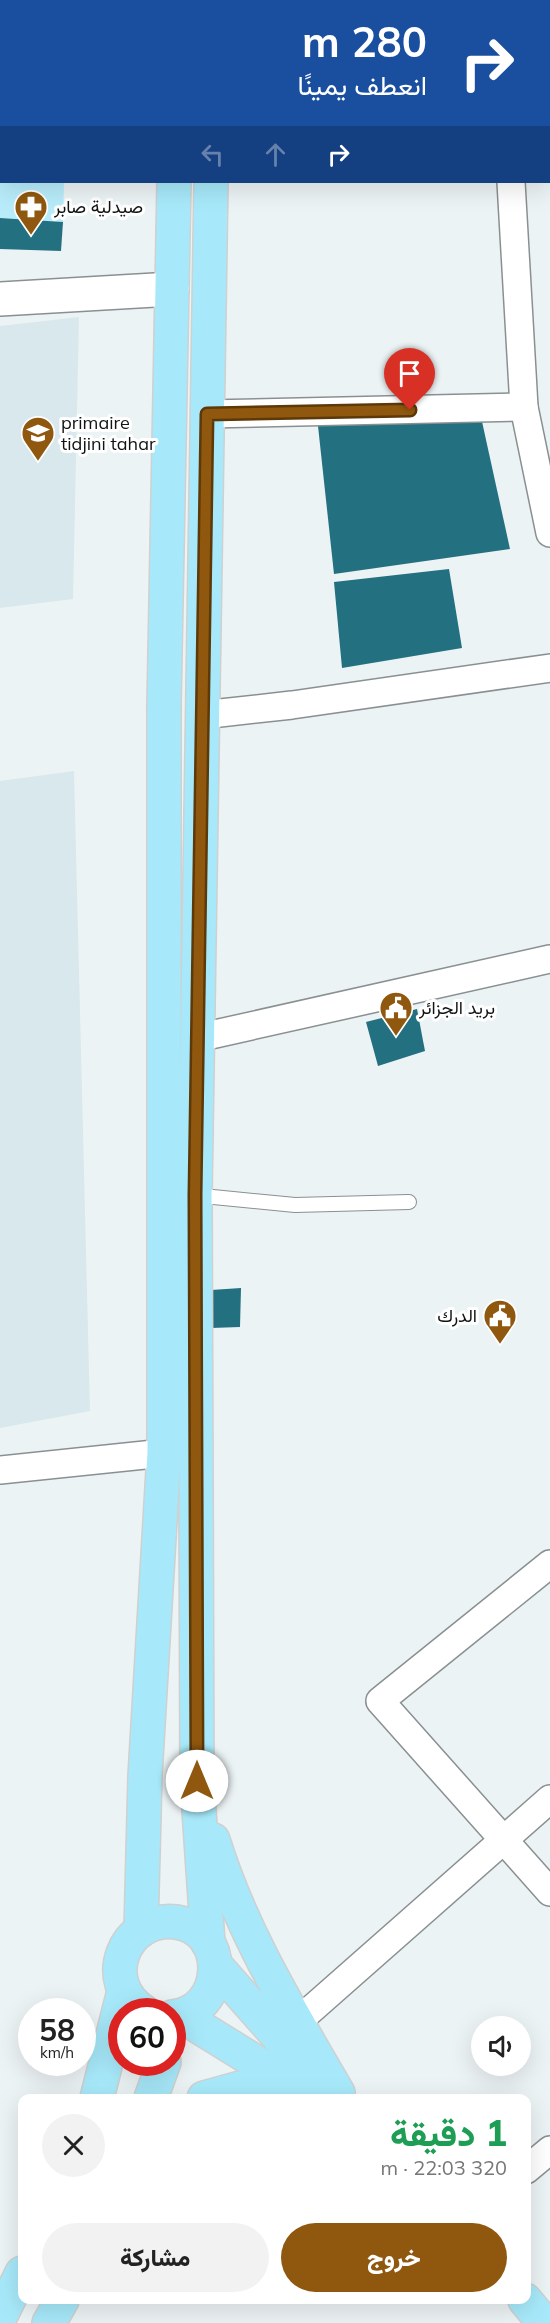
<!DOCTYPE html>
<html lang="ar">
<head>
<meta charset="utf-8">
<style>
	body { margin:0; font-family:Mulish,Vazirmatn,sans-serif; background:#f2f2f2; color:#222; direction:rtl; height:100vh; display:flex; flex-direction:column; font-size:22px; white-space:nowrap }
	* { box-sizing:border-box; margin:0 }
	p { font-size:20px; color:#767676 }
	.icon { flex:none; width:33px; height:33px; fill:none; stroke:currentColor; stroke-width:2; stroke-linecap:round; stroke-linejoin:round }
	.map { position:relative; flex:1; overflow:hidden; direction:ltr }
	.details { position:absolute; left:18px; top:2094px; width:513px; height:210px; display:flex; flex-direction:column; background:#fff; border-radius:12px; box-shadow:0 6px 24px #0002; direction:rtl }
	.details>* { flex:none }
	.banner { position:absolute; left:0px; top:0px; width:550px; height:183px; box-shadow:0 6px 24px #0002; direction:rtl; background:#1a4fa0; color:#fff; overflow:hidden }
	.buttons { position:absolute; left:471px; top:2016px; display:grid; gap:12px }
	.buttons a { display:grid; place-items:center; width:60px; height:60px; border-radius:50%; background:#fff; box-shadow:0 6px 24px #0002; font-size:30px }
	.speed { position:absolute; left:18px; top:1998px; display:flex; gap:12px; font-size:30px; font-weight:700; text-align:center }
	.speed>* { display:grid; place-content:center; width:78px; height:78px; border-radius:50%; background:#fff; box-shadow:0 6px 24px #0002; line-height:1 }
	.speed small { font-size:15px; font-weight:400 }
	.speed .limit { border:9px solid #d22; background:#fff; color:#111 }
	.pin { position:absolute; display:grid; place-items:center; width:51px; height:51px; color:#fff; margin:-62px -26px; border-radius:50% 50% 50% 0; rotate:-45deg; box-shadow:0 0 6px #0007 }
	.pin .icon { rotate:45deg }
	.me { position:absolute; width:66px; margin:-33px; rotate:0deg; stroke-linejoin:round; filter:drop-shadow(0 0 4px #0008) }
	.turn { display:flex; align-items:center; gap:21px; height:126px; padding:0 24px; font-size:27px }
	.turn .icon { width:78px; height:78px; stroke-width:2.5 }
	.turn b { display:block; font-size:42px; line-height:51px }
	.lanes { display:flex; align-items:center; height:57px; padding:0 24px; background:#0003; justify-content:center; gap:30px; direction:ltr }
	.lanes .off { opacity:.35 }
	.round { display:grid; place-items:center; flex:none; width:63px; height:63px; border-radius:32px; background:#f2f2f2 }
	.headline { display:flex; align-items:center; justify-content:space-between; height:102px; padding:0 24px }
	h1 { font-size:36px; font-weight:800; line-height:45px; color:#1e9e55 }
	.action { display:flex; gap:12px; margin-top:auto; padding:12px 24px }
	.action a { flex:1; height:69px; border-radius:36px; background:#8f580e; color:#fff; font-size:24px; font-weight:800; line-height:69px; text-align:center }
	.action a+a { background:#f2f2f2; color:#222 }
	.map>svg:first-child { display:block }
</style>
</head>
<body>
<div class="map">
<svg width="550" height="2323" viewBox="0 0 550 2323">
	<rect width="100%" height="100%" fill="#ecf3f4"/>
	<g fill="#d9e8ec">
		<path d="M79,317L73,599L0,608V326Z"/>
		<path d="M74,771L90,1411L0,1428V781Z"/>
	</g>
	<path fill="#b8ecfa" d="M0,0H68L2,2V182H64L63,222L0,218Z"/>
	<g fill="#237081">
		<path d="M0,218L63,222L61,251L0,249Z"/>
		<path d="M481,417L510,549L334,574L318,426Z"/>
		<path d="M449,569L462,648L342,668L334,582Z"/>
		<path d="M417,1009L425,1051L378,1066L366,1022Z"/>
		<path d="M241,1288L240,1327L211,1328V1290Z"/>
	</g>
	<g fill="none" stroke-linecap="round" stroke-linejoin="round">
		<g stroke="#8a9091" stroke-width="16">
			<path id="service" d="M193,1195L295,1205L409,1202"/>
		</g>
		<g stroke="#8a9091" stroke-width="30">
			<g id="minor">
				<path d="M494,0V2"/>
				<path d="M511,182L524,407L550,533"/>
				<path d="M207,414L524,407"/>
				<path d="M202,715L292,705L550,668"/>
				<path d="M197,1038L550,959"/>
				<path d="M0,1470L164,1453"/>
				<path d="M550,1564L380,1701L550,1892"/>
				<path d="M297,2022L550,1799"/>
				<path d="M526,2170L550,2150"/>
			</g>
		</g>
		<g stroke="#8a9091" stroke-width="36">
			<path id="tertiary" d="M0,299L172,289"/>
		</g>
		<g stroke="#cfd0d0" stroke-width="36">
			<g id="primary">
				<path d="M180,2V0"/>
				<path d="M217,2V0"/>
				<path d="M213,1840C241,1931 291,2012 338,2093"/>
				<path d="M141,1930L145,1776L164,1453V705L174,182"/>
				<path d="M208,1943L197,1781L195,1195L211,182"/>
				<path d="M216,1966L284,2043L316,2073"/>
				<path d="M144,2012C98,1983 123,1916 176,1922C230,1929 227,2012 172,2017"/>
				<path d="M183,2017L314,2098"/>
				<path d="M97,2098L124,1991"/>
				<path d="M151,2098L164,2062"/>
				<path d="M204,2098L240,2088H297"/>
				<path d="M525,2300L544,2323"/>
				<path d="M0,2317L22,2273"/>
				<path d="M49,2323L62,2300"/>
			</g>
		</g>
		<use href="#service" stroke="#fff" stroke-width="14"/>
		<use href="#minor" stroke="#fff" stroke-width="27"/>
		<use href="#tertiary" stroke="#fff" stroke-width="33"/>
		<use href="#primary" stroke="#a7e9fa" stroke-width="33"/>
	</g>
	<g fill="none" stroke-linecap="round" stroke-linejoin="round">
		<g stroke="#5d3909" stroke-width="15">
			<path id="route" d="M197,1781L195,1195L207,414L410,410"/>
		</g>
		<use href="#route" stroke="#8f580e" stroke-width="10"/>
	</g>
	<defs>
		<g id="pharmacy-pin" transform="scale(1.725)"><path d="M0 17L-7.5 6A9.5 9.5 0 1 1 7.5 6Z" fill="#8f580e" stroke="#fff"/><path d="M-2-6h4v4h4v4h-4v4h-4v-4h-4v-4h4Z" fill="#fff"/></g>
		<g id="school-pin" transform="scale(1.725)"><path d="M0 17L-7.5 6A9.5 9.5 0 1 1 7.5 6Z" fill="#8f580e" stroke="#fff"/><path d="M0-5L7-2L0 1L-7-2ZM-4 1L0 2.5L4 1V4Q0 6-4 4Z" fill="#fff"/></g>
		<g id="civic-pin" transform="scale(1.725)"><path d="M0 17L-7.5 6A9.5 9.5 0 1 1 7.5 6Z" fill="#8f580e" stroke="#fff"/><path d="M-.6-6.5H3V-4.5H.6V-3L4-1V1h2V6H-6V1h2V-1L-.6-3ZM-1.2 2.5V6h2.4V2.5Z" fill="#fff"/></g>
	</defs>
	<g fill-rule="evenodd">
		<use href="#pharmacy-pin" x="31" y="207"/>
		<use href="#school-pin" x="38" y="433"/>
		<use href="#civic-pin" x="396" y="1008"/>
		<use href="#civic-pin" x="500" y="1316"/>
	</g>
	<g text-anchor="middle" stroke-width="6" stroke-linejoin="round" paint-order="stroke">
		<g font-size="18" fill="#111313" stroke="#fff" text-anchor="start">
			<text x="54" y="213">صيدلية صابر</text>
			<text x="61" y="429">primaire<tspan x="61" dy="21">tidjini tahar</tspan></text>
			<text x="419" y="1014">بريد الجزائر</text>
			<text x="477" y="1322" text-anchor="end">الدرك</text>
		</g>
	</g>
</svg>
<div class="buttons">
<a><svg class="icon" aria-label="sound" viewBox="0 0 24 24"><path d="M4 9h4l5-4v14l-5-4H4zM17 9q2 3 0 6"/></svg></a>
</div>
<div class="speed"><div>58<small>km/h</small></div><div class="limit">60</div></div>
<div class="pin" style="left:410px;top:410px;background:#d93025"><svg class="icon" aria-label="arrive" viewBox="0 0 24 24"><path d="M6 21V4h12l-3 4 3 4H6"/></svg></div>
<svg class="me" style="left:197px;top:1781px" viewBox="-20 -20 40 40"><circle r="19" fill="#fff"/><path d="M0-13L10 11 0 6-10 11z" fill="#8f580e"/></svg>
<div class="banner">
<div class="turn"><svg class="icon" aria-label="right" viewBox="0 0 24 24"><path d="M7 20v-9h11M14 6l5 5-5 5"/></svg><div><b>280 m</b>انعطف يمينًا</div></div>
<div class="lanes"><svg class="icon off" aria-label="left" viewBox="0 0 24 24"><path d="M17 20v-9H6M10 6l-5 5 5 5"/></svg><svg class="icon off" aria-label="ahead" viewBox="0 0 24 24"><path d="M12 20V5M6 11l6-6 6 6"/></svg><svg class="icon" aria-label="right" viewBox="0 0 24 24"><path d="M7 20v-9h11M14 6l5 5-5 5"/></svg></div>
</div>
<section class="details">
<div class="headline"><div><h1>1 دقيقة</h1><p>320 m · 22:03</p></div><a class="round"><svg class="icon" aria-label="close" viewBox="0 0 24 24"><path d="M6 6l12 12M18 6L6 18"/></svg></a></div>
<div class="action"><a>خروج</a><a>مشاركة</a></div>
</section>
</div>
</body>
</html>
